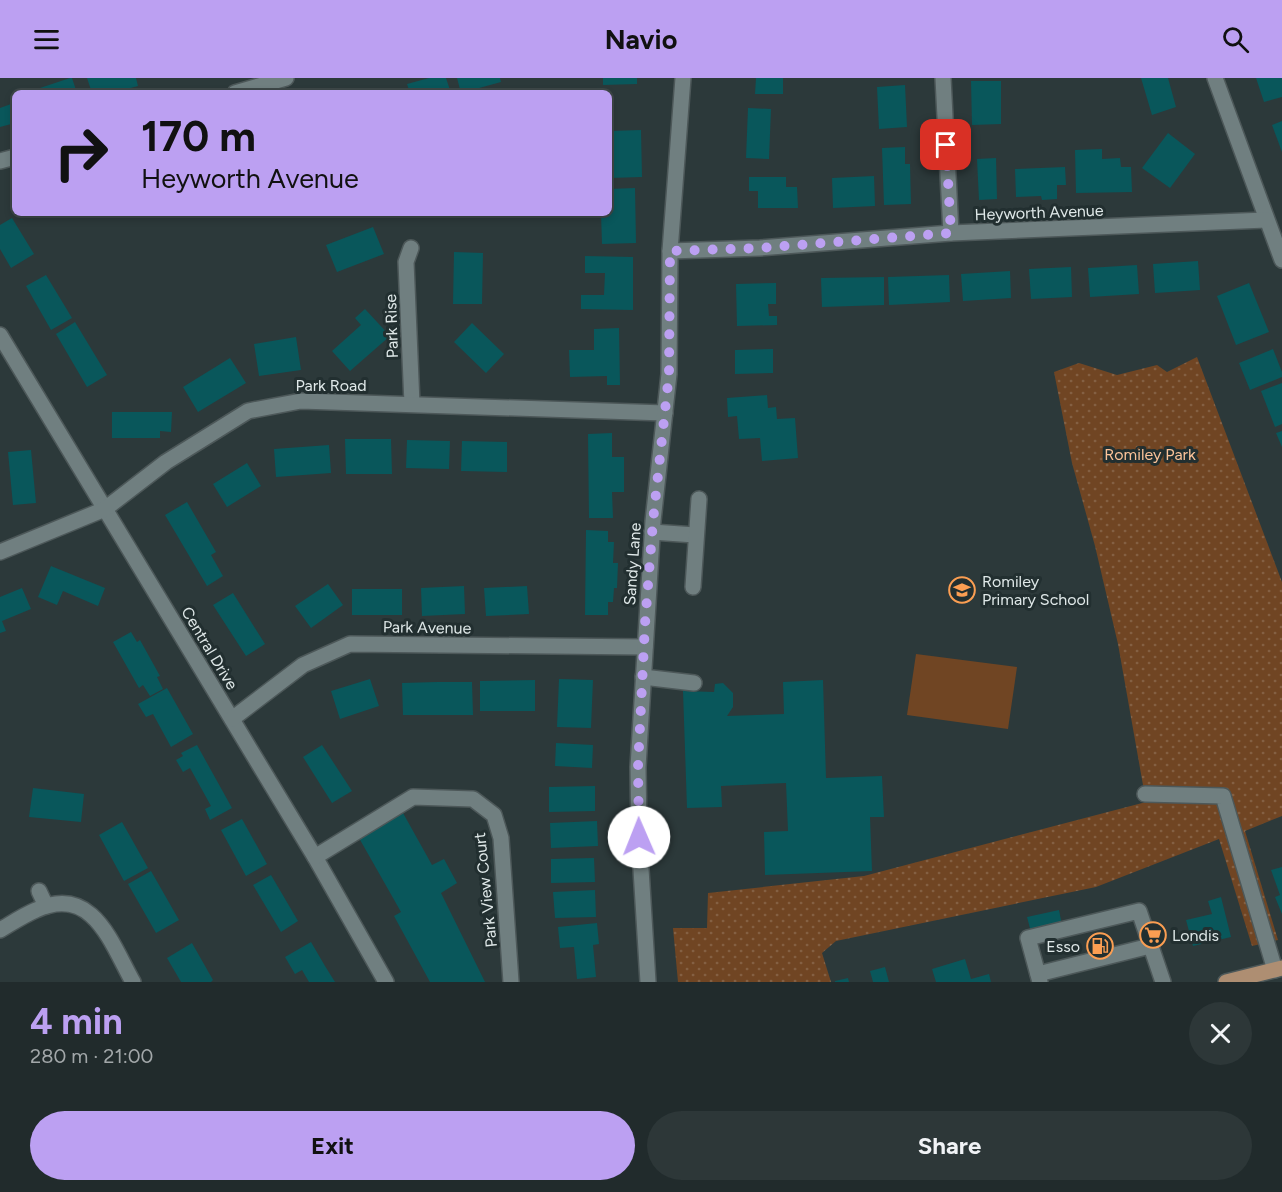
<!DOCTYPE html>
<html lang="en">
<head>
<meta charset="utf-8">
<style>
	body { margin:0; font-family:Figtree,sans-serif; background:#2d3738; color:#f1f3f6; height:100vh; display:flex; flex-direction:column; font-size:22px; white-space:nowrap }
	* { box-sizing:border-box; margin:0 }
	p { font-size:20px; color:#a2a7a9 }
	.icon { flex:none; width:33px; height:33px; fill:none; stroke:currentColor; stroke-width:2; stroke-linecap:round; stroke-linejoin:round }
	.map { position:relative; height:904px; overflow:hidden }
	.details { display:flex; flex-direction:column; background:#212b2c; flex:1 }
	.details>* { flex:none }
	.top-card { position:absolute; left:12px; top:12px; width:600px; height:126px; border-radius:9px; box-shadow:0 3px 9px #0003,0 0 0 2px #3e4748; background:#bca0f2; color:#111; overflow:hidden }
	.pin { position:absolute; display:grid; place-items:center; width:51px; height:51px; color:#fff; margin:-26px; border-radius:12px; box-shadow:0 3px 9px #0006 }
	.me { position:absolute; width:66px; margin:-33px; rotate:359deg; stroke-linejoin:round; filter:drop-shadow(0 0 4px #0008) }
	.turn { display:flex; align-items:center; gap:21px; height:126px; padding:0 30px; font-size:27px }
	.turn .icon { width:78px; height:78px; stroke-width:2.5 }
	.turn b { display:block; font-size:42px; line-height:51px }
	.round { display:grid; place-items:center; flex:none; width:63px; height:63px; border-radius:32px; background:#2d3738 }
	.headline { display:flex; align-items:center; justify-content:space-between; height:102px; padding:0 30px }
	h1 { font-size:36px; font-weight:700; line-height:45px; color:#bca0f2 }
	.cta { display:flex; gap:12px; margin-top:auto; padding:12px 30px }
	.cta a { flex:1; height:69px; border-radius:36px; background:#bca0f2; color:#111; font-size:24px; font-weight:700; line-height:69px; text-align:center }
	.cta a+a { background:#2d3738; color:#f1f3f6 }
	header { display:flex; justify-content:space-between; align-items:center; height:78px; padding:0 30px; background:#bca0f2; color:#111; font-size:27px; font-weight:700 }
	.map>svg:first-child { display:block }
</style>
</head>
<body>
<header><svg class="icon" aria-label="menu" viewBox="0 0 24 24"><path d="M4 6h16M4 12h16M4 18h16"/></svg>Navio<svg class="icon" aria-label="search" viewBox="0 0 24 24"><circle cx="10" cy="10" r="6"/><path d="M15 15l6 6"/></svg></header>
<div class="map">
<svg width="1282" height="904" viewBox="0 0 1282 904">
	<defs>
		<pattern id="park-dots" width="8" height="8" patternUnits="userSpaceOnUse" patternTransform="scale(1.5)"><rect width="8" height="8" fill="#704523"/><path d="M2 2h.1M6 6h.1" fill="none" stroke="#846043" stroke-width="1.8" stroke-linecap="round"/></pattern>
	</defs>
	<rect width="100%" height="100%" fill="#2c393a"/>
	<path fill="#704523" d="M916,576L1017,589L1008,651L907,637Z"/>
	<path fill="url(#park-dots)" d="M1197,279L1282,504V738L1245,753L1278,862L1252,868L1219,761L1096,809L836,863L822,875L831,904H678L673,850H707L708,815L864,798L1146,724L1118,566L1095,468L1072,385L1054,294L1079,285L1117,297L1157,287L1167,294Z"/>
	<g fill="#09575b">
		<path d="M70,0H72L77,15H25Z"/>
		<path d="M87,0H136L138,8L112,15H92Z"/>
		<path d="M446,0L451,15H410L407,6L429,0Z"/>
		<path d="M457,0H500L501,4L461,15Z"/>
		<path d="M603,0H637V6L603,7Z"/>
		<path d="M756,0H783V16H755Z"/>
		<path d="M1141,0H1168L1176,29L1152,37Z"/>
		<path d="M1256,0H1282V19L1264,24Z"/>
		<path d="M971,3H1001V46L972,47Z"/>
		<path d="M905,7L907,49L879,51L877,9Z"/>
		<path d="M395,11L396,15H382V14Z"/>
		<path d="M11,26L15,45L0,49V30Z"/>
		<path d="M748,30L771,31L769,81L746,80Z"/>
		<path d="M1282,43V74L1272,47Z"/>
		<path d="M641,52L642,99L609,100V53Z"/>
		<path d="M1168,55L1195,76L1170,110L1142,90Z"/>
		<path d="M905,69V86H910L911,126L884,127L882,70Z"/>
		<path d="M1102,71V81L1120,80L1121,89H1131L1132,114L1076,115L1075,72Z"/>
		<path d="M996,80L997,121L979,122L977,81Z"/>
		<path d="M1065,89L1066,107H1057V121L1042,122L1041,118L1016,119L1015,91Z"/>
		<path d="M874,98L875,128L833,130L832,100Z"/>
		<path d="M749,99H786V109H797L798,130H758V113H749Z"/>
		<path d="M635,110L636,165L602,166L601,135H609V111Z"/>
		<path d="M12,140L34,176L11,190L0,171V147Z"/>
		<path d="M373,149L384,176L337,194L326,167Z"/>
		<path d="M454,174L483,175L482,226H453Z"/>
		<path d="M585,178L633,179V232L581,231V217H604L605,195H585Z"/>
		<path d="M1198,183L1200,212L1155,215L1153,186Z"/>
		<path d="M1137,187L1139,216L1090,219L1088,190Z"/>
		<path d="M1071,189L1072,219L1031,221L1029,191Z"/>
		<path d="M1010,193L1011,220L963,223L961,196Z"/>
		<path d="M46,197L72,240L51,252L26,208Z"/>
		<path d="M949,197L950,224L889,227L888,199Z"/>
		<path d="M884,199V227L822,229L821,200Z"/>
		<path d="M776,205V226H768L769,238H777V247L737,248L736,206Z"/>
		<path d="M1249,205L1269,254L1236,267L1217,218Z"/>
		<path d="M365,231L390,258L350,293L332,273L361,247L355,240Z"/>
		<path d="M75,244L107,297L87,309L56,256Z"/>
		<path d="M472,245L504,276L486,295L454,264Z"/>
		<path d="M619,250L620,307H607V298L570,299L569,272H594V251Z"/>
		<path d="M296,259L301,292L259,298L254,266Z"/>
		<path d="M773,271V295L735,296V272Z"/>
		<path d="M1273,271L1282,294V299L1250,312L1239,285Z"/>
		<path d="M230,280L246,305L198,334L183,309Z"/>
		<path d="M1282,305V346L1275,349L1261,313Z"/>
		<path d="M767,317L768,330L776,329L777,341L795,340L798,380L762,383L760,360L739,361L737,338L728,339L727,320Z"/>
		<path d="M112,334H172L171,354L160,353V360H112Z"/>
		<path d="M1282,353V369L1276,355Z"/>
		<path d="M612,355V379H624V414H612L613,440H589L588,356Z"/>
		<path d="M345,361H391L392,396H346Z"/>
		<path d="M407,362L450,363L449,391L406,390Z"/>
		<path d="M462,363L507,364V394L461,393Z"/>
		<path d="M329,367L331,395L276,399L274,371Z"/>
		<path d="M31,372L36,425L13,427L8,374Z"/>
		<path d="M247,385L261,408L227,429L213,406Z"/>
		<path d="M187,424L216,474L211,477L223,498L207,508L165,437Z"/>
		<path d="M586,452L608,453V464H614L613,485H618L617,510H614L613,524H608V537H585Z"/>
		<path d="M51,488L105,510L98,528L63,513L57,527L38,519Z"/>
		<path d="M328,506L343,527L311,550L295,528Z"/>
		<path d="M464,508L465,536L422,538L421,510Z"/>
		<path d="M527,508L529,536L486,538L484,510Z"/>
		<path d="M22,510L31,531L2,543L6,553L0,555V519Z"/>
		<rect x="352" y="511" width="50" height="26"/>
		<path d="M233,515L265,566L246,578L213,527Z"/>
		<path d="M131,554L137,564L140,562L160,598L157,599L163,611L150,618L143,607L139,610L113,564Z"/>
		<path d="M370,601L379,628L340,641L331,613Z"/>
		<path d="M559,601L593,602L591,650L557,649Z"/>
		<path d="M535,602V633H480V603Z"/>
		<path d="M823,602L826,700L882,698L884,739H870L872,793L765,797L764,754L788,753L786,705L721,708L722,729L687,730L683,613L714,614L715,606L723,605L733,615V629L727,638L784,636L783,604Z"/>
		<path d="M437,604H472L473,637H403L402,605Z"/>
		<path d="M167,610L193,656L171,669L153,636L146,639L138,626Z"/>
		<path d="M556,665L593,667L592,690L555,688Z"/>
		<path d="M197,667L232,730L210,742L205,731L211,728L190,690L183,694L176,682L183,678L181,675Z"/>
		<path d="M322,667L352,713L332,725L303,679Z"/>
		<path d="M595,708V733L549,734V709Z"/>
		<path d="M33,710L84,716L81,744L29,739Z"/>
		<path d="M403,735L432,787L444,781L457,805L441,815L485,904H430L394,838L401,834L359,760Z"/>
		<path d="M242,741L267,786L246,798L221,752Z"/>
		<path d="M597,743L598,768L551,770L550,745Z"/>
		<path d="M122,744L148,790L124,803L99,757Z"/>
		<path d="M594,780L595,804L551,805V781Z"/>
		<path d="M1282,789V836L1275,819L1280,817L1271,792Z"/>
		<path d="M151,793L179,842L156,855L128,806Z"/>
		<path d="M271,797L298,843L281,854L253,807Z"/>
		<path d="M595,812L596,839L555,840L553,814Z"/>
		<path d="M1221,819L1231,859L1193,868L1186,842L1212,836L1208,823Z"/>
		<path d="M1059,832L1062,847L1031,854L1027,839Z"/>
		<path d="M597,845L599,866L593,867L596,899L577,901L574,869L560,870L558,849Z"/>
		<path d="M311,864L325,888L335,904H309L302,892L295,896L285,879Z"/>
		<path d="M192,865L213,902L211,904H181L167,880Z"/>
		<path d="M965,881L971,901L989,896L991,904H936L932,891Z"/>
		<path d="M885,889L889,904H873L870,893Z"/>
		<path d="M848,900L849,904H835V903Z"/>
	</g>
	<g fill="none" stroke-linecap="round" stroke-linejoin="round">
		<g stroke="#4d5859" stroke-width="18">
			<g id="minor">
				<path d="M943,0L951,155"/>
				<path d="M1215,0L1282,182"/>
				<path d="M235,15L286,0"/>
				<path d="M0,83L15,79"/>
				<path d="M411,170L406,184L412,326"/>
				<path d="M670,173L760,170L951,155L1266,142"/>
				<path d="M0,257L315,779L386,904"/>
				<path d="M652,454L695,457"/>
				<path d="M0,474L105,431L166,384L248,333L301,323L665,335"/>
				<path d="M693,509L699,421"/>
				<path d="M643,599L694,605"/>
				<path d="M232,641L303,587L350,566L645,569"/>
				<path d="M1145,716L1223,718L1275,892"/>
				<path d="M315,779L413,719L473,721L494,737L501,760L511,904"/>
				<path d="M39,813L46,828"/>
				<path d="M0,852C12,845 24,837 36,832C93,806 111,865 133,904"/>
				<path d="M1038,896L1150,868"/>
				<path d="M648,904L639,759L638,689L653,443L669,296L670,173L683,0"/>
				<path d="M1040,904L1028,860L1139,833L1163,904"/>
			</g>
		</g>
		<g stroke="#4d5859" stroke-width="18">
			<path id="major" d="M1226,904L1282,890"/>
		</g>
		<use href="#minor" stroke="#707f80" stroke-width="15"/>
		<use href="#major" stroke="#ae8e72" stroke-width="15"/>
	</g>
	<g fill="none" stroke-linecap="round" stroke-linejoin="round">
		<path stroke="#bca0f2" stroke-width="10" stroke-dasharray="0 18" d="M639,759L638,689L645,546L653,443L669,296L670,173L760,170L951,155L946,67"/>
	</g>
	<defs>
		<g id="school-ring" transform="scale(1.35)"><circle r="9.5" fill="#222f30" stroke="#fb9e52" stroke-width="1.5"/><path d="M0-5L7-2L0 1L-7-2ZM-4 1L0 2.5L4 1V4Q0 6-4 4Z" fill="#fb9e52"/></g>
		<g id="supermarket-ring" transform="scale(1.35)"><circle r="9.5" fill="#222f30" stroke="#fb9e52" stroke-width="1.5"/><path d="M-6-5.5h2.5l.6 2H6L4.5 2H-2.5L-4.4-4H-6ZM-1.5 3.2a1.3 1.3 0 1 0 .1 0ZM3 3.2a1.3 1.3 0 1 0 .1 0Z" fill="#fb9e52"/></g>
		<g id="fuel-ring" transform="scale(1.35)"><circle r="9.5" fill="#222f30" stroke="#fb9e52" stroke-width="1.5"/><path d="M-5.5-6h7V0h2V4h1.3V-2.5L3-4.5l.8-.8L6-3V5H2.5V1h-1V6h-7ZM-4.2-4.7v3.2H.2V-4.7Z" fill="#fb9e52"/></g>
	</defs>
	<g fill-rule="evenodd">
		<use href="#school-ring" x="962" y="512"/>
		<use href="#supermarket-ring" x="1153" y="857"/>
		<use href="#fuel-ring" x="1100" y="868"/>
	</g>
	<g text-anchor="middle" stroke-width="6" stroke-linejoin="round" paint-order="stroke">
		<g font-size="16" fill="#dfe8e8" stroke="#222f30">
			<text transform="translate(1039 134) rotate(-2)" y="6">Heyworth Avenue</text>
			<text transform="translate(391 248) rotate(-92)" y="6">Park Rise</text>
			<text x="331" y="313">Park Road</text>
			<text transform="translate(632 486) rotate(-86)" y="6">Sandy Lane</text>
			<text transform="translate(427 549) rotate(1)" y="6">Park Avenue</text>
			<text transform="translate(210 570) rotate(59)" y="6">Central Drive</text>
			<text transform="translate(485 812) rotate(-96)" y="6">Park View Court</text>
		</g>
		<g font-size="16" fill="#fcc399" stroke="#222f30">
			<text x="1150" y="382">Romiley Park</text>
		</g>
		<g font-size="16" fill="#dfe8e8" stroke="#222f30" text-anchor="start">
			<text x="982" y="509">Romiley<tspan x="982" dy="18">Primary School</tspan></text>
			<text x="1172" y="863">Londis</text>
			<text x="1080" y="874" text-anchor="end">Esso</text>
		</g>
	</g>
</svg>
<div class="pin" style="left:946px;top:67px;background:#d93025"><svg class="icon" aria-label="arrive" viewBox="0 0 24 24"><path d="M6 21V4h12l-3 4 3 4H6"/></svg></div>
<svg class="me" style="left:639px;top:759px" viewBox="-20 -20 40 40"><circle r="19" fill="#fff"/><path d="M0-13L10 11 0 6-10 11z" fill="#bca0f2"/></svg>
<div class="top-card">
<div class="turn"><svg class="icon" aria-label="right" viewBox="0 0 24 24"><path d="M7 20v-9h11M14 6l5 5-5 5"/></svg><div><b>170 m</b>Heyworth Avenue</div></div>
</div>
</div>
<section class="details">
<div class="headline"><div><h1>4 min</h1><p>280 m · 21:00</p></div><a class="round"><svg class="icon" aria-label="close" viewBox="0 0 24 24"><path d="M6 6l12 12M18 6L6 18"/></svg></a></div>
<div class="cta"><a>Exit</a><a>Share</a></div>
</section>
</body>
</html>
